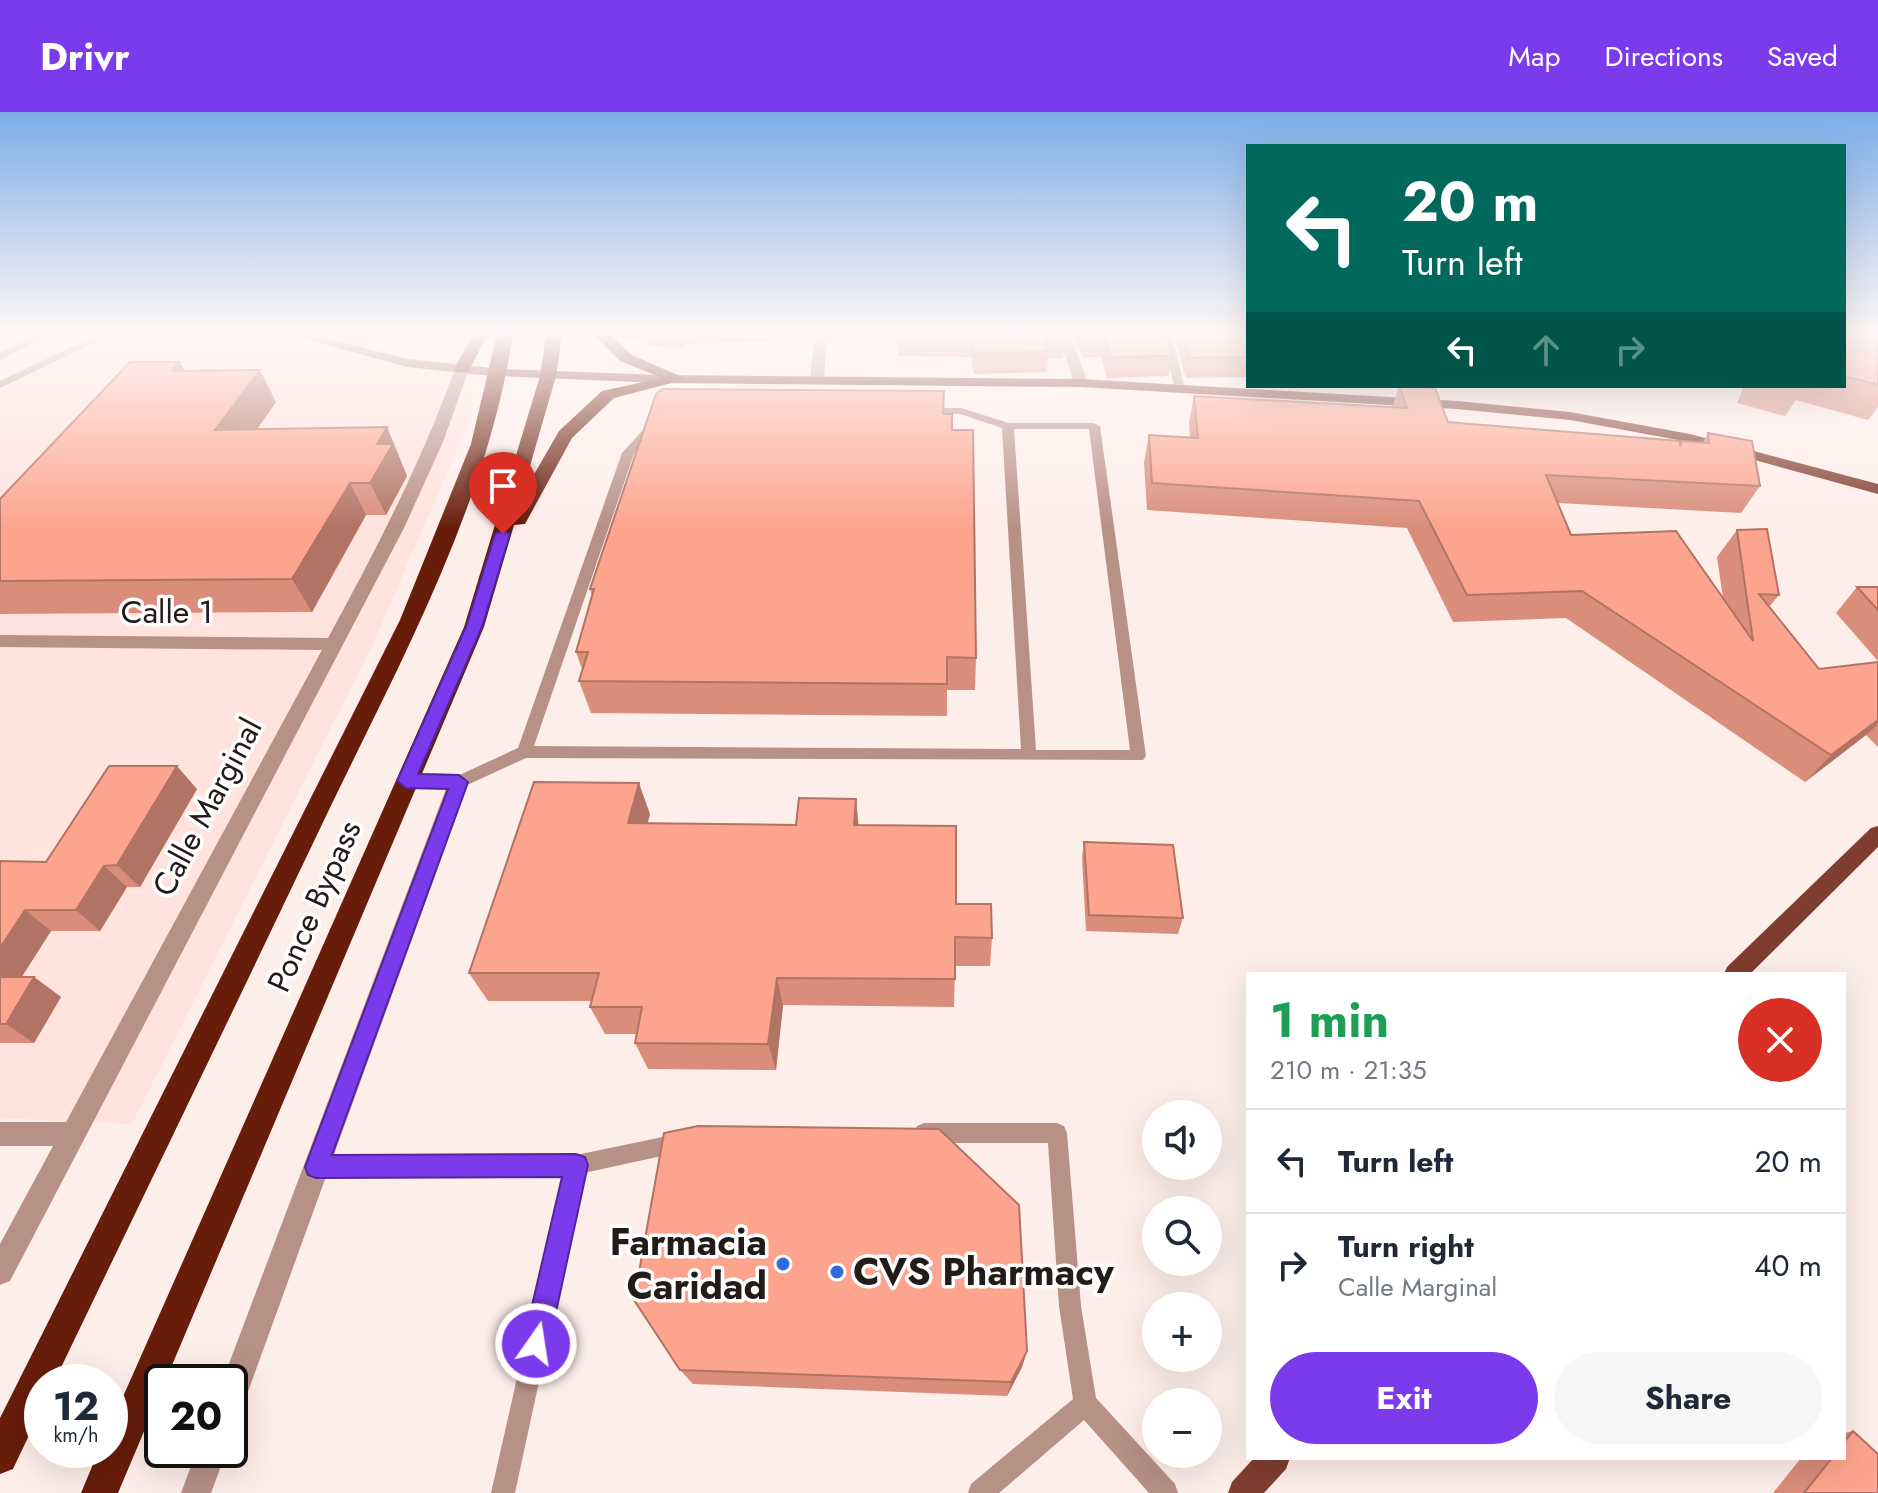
<!DOCTYPE html>
<html lang="en">
<head>
<meta charset="utf-8">
<style>
	body { margin:0; font-family:Jost,sans-serif; background:#f6f6f7; color:#1f2937; height:100vh; display:flex; flex-direction:column; font-size:30px; white-space:nowrap }
	* { box-sizing:border-box; margin:0 }
	p { font-size:26px; color:#747a83 }
	.icon { flex:none; width:44px; height:44px; fill:none; stroke:currentColor; stroke-width:2; stroke-linecap:round; stroke-linejoin:round }
	.map { position:relative; flex:1; overflow:hidden }
	.details { position:absolute; left:1246px; top:860px; width:600px; height:488px; display:flex; flex-direction:column; background:#fff; border-radius:0px; box-shadow:0 8px 32px #0002 }
	.details>* { flex:none }
	.hud { position:absolute; left:1246px; top:32px; width:600px; height:244px; border-radius:0px; box-shadow:0 8px 32px #0002; background:#00695c; color:#fff; overflow:hidden }
	.tools { position:absolute; left:1142px; top:988px; display:grid; gap:16px }
	.tools a { display:grid; place-items:center; width:80px; height:80px; border-radius:50%; background:#fff; box-shadow:0 8px 32px #0002; font-size:40px }
	.speed { position:absolute; left:24px; top:1252px; display:flex; gap:16px; font-size:40px; font-weight:700; text-align:center }
	.speed>* { display:grid; place-content:center; width:104px; height:104px; border-radius:50%; background:#fff; box-shadow:0 8px 32px #0002; line-height:1 }
	.speed small { font-size:20px; font-weight:400 }
	.speed .limit { border:4px solid #111; border-radius:12px; background:#fff; color:#111 }
	.pin { position:absolute; display:grid; place-items:center; width:68px; height:68px; color:#fff; margin:-82px -34px; border-radius:50% 50% 50% 0; rotate:-45deg; box-shadow:0 0 8px #0007 }
	.pin .icon { rotate:45deg }
	.me { position:absolute; width:88px; margin:-44px; rotate:13deg; stroke-linejoin:round; filter:drop-shadow(0 0 6px #0008) }
	.turn { display:flex; align-items:center; gap:28px; height:168px; padding:0 24px; font-size:36px }
	.turn .icon { width:104px; height:104px; stroke-width:2.5 }
	.turn b { display:block; font-size:56px; line-height:68px }
	.lanes { display:flex; align-items:center; height:76px; padding:0 24px; background:#0003; justify-content:center; gap:40px; direction:ltr }
	.lanes .off { opacity:.35 }
	.round { display:grid; place-items:center; flex:none; width:84px; height:84px; border-radius:42px; background:#f6f6f7 }
	.headline { display:flex; align-items:center; justify-content:space-between; height:136px; padding:0 24px }
	h1 { font-size:48px; font-weight:700; line-height:60px; color:#1e9e55 }
	.primary-button { display:flex; gap:16px; margin-top:auto; padding:16px 24px }
	.primary-button a { flex:1; height:92px; border-radius:48px; background:#7c3aed; color:#fff; font-size:32px; font-weight:700; line-height:92px; text-align:center }
	.primary-button a+a { background:#f6f6f7; color:#1f2937 }
	ul { padding:0; list-style:none }
	li { display:flex; align-items:center; gap:24px; height:104px; padding:0 24px; border-top:2px solid #e0e1e3 }
	li div { flex:1 }
	li b { display:block; font-size:30px }
	li em { font-style:normal }
	header { display:flex; align-items:center; gap:48px; box-sizing:border-box; height:112px; padding:0 40px; background:#7c3aed; color:#fff }
	header strong { font-size:38px }
	nav { display:flex; gap:44px; margin-inline-start:auto; font-size:28px }
	.map>svg:first-child { display:block }
</style>
</head>
<body>
<header>
<strong>Drivr</strong>
<nav><a>Map</a><a>Directions</a><a>Saved</a></nav>
</header>
<div class="map">
<svg width="1878" height="1381" viewBox="0 0 1878 1381">
	<rect width="100%" height="100%" fill="#feeeea"/>
	<path fill="#ffe3dc" d="M0,222H479L470,308L372,534L132,1012L0,1006Z"/>
	<g fill="none" stroke-linecap="round" stroke-linejoin="round">
		<g fill="#b79086" fill-rule="evenodd">
			<path d="M37,222H51L0,248V241Z"/>
			<path d="M99,222H113L0,276V269Z"/>
			<path d="M1162,222H1172L1185,278L1184,280L1175,278Z"/>
			<path d="M924,296H961L1009,311H1094L1100,314L1146,644L1143,648L526,646L465,674H453L451,670L453,666L518,636L622,341L652,308L656,307L662,310L634,342L534,634L1021,637L1002,316L960,302L920,301L918,299ZM1014,317H1089L1130,638H1036Z"/>
			<path d="M924,1011H1057L1064,1014L1067,1021L1081,1194L1096,1286L1175,1372L1178,1381H1149L1084,1308L999,1381H968L971,1372L1073,1287L1059,1194L1048,1031H924L917,1028L914,1021L917,1014Z"/>
			<path d="M682,1021L689,1024L692,1031L689,1038L584,1061L515,1381H491L563,1063L316,1065L309,1062L306,1055L309,1048L316,1045L576,1043Z"/>
		</g>
		<g fill="#b79086" fill-rule="evenodd">
			<path d="M827,222H843L826,233L824,268L817,272L810,268L814,231Z"/>
			<path d="M1058,222H1070L1088,271L1086,274L1074,271Z"/>
			<path d="M462,253L469,257L443,330L404,416L10,1169L0,1173V1132L53,1034H0V1010H66L322,538L0,535V523L328,526C376,438 421,351 455,257Z"/>
			<path d="M406,661L459,662L469,670L245,1288L240,1298L230,1303V1270H222L446,677L399,674L396,669L399,664Z"/>
			<path d="M197,1338H227L211,1381H181Z"/>
		</g>
		<path fill="#976053" fill-rule="evenodd" d="M286,222H309L408,247L501,257L508,261L501,265L408,255Z"/>
		<g fill="#7f3d2e" fill-rule="evenodd">
			<path d="M501,257L661,263L1081,267L1457,289L1570,300L1690,322L1878,372V382L1689,330L1570,308L1457,297L1081,275L661,271L496,264V258Z"/>
			<path d="M1878,714V735L1750,862H1724L1727,855L1871,716Z"/>
			<path d="M1254,1346H1290L1286,1357L1264,1381H1228L1232,1370Z"/>
		</g>
		<g fill="#681d0b" fill-rule="evenodd">
			<path d="M473,222H488L468,260H456L454,257Z"/>
			<path d="M497,222H513C487,394 400,550 326,704C236,893 145,1081 54,1270H42V1296L13,1357L0,1362V1306L400,508L471,332Z"/>
			<path d="M546,222H562L556,264L521,385L559,319L602,279L662,266L620,249L593,222H609L632,243L687,267L614,286L572,326L525,412L514,413L484,515L118,1381H81L99,1338H110V1314L464,515L540,264Z"/>
		</g>
	</g>
	<g fill="#da8d7a">
		<path d="M622,222H769V229L686,232L683,236L648,234L647,226L624,228Z"/>
		<path d="M897,222L1065,226L1063,246H1048L1047,260L974,262L971,245L898,244Z"/>
		<path d="M1072,222H1167L1172,244L1169,264L1107,266L1101,245H1082Z"/>
		<path d="M1173,222H1248V265L1186,266Z"/>
		<path d="M1844,222H1878V295L1868,308L1796,288L1785,304L1737,291L1744,274H1844Z"/>
		<path d="M179,250L185,258L276,290L257,317L387,315L407,364L386,403H366L312,500L0,502V387Z"/>
		<path d="M1399,274L1448,310L1680,332L1703,330L1708,321L1760,374L1741,401L1558,391L1571,423L1723,486L1717,445L1737,418L1779,483L1769,495L1819,557L1878,550V635L1866,623L1805,670L1566,506L1453,510L1407,416L1147,398L1144,350L1149,323L1190,326L1189,310L1194,284L1392,296Z"/>
		<path d="M943,302L952,318L976,546L975,578H947V604L591,601L579,569L582,557L576,540L592,484L590,477Z"/>
		<path d="M1857,475H1878V549L1836,501Z"/>
		<path d="M197,677L140,775H127L100,819H51L21,865H34L61,885L34,931H0V749L46,750Z"/>
		<path d="M856,687L858,713L956,792L992,826L990,854H955L954,895L783,893L776,958L648,957L635,931L637,922H605L590,895L592,889H488L469,861L650,702L647,711L796,713Z"/>
		<path d="M1084,730L1183,806L1178,822L1086,819L1082,746Z"/>
		<path d="M1027,1239L1022,1255L1007,1284L693,1272L680,1258Z"/>
		<path d="M1853,1319L1878,1381H1773L1801,1346H1844V1321Z"/>
	</g>
	<g fill="#b17363">
		<path d="M681,222H684L686,232L683,236Z"/>
		<path d="M179,250L198,281L172,259Z"/>
		<path d="M260,258L276,290L234,350L215,318Z"/>
		<path d="M387,315L407,364L386,403L370,371L377,332Z"/>
		<path d="M350,371L366,403L312,500L292,467Z"/>
		<path d="M1878,608V612L1866,623L1805,670L1831,643Z"/>
		<path d="M177,654L197,677L140,775L117,753Z"/>
		<path d="M639,671L650,702L640,742L628,711Z"/>
		<path d="M856,687L859,718L854,713Z"/>
		<path d="M104,754L127,775L100,819L76,798Z"/>
		<path d="M25,798L51,819L9,885L0,879V836Z"/>
		<path d="M34,865L61,885L34,931L6,912Z"/>
		<path d="M777,866L783,893L776,958L768,932Z"/>
		<path d="M1027,1239L1022,1255L1007,1284L1011,1270Z"/>
	</g>
	<g fill="#fda48e" stroke="#b17363" stroke-width="2">
		<path d="M897,222H1064L1065,226H1045L1049,239L974,242L971,225L897,224Z"/>
		<path d="M1083,222H1167L1172,244L1110,245L1104,225H1084Z"/>
		<path d="M1183,222H1248V245L1190,246Z"/>
		<path d="M1844,222H1878V273L1844,264Z"/>
		<path d="M130,250H179L172,259L260,258L215,318L387,315L377,332H393L370,371H350L292,467L0,469V387Z"/>
		<path d="M1399,274L1435,276L1448,310L1680,329V334L1682,329L1709,331L1708,321L1752,329L1760,374L1546,363L1571,423L1676,419L1753,529L1737,418L1767,417L1779,483L1759,482L1819,557L1878,550V608L1831,643L1582,479L1467,483L1419,389L1152,371L1149,323L1198,326L1194,284L1407,296Z"/>
		<path d="M662,277L944,279L943,302H952V318H973L976,546L947,545V572L579,569L588,540H576L594,477H590L656,282Z"/>
		<path d="M1857,475H1878V498Z"/>
		<path d="M109,654H177L117,753L104,754L76,798H25L0,836V749L46,750Z"/>
		<path d="M534,670L639,671L628,711L796,713L799,686L856,687L854,713L956,714V792H991L992,826L955,825V867L777,866L768,932L635,931L642,895H590L599,861H469Z"/>
		<path d="M1084,730L1173,733L1183,806L1089,803Z"/>
		<path d="M0,865H34L6,912H0Z"/>
		<path d="M698,1014L939,1017L1019,1093L1027,1239L1011,1270L680,1258L634,1188L664,1021Z"/>
		<path d="M1853,1319L1878,1342V1381H1804L1832,1346H1844V1330Z"/>
	</g>
	<linearGradient id="sky" x2="0" y2="1"><stop stop-color="#7cade8"/><stop offset="0.53" stop-color="#fff7f6"/><stop offset="1" stop-color="#fff7f6" stop-opacity="0"/></linearGradient>
	<rect width="1878" height="416" fill="url(#sky)"/>
	<path fill="#7c3aed" stroke="#51269a" stroke-width="2" d="M503,418L510,422L482,515L418,662L459,663L468,670L332,1043L576,1042L585,1045L588,1053L549,1232L545,1241L536,1245L527,1241L523,1232L562,1065L316,1066L308,1063L305,1055L448,677L406,676L397,669L466,515L495,422Z"/>
	<g fill="#316cda" stroke="#fff" stroke-width="3">
		<circle cx="783" cy="1152" r="8"/>
		<circle cx="837" cy="1160" r="8"/>
	</g>
	<g text-anchor="middle" stroke-width="7" stroke-linejoin="round" paint-order="stroke">
		<g font-size="32" fill="#221b19" stroke="#fff">
			<text x="167" y="511">Calle 1</text>
			<text transform="translate(207 695) rotate(-62)" y="11">Calle Marginal</text>
			<text transform="translate(314 794) rotate(-66)" y="11">Ponce Bypass</text>
		</g>
		<g font-size="38" font-weight="bold" fill="#221b19" stroke="#fff" text-anchor="end">
			<text x="767" y="1143">Farmacia<tspan x="767" dy="44">Caridad</tspan></text>
			<text x="853" y="1173" text-anchor="start">CVS Pharmacy</text>
		</g>
	</g>
</svg>
<div class="tools">
<a><svg class="icon" aria-label="sound" viewBox="0 0 24 24"><path d="M4 9h4l5-4v14l-5-4H4zM17 9q2 3 0 6"/></svg></a>
<a><svg class="icon" aria-label="search" viewBox="0 0 24 24"><circle cx="10" cy="10" r="6"/><path d="M15 15l6 6"/></svg></a>
<a>+</a>
<a>−</a>
</div>
<div class="speed"><div>12<small>km/h</small></div><div class="limit">20</div></div>
<div class="pin" style="left:503px;top:422px;background:#d93025"><svg class="icon" aria-label="arrive" viewBox="0 0 24 24"><path d="M6 21V4h12l-3 4 3 4H6"/></svg></div>
<svg class="me" style="left:536px;top:1232px" viewBox="-20 -20 40 40"><circle r="17" fill="#7c3aed" stroke="#fff" stroke-width="3"/><path d="M0-11L8 9 0 5-8 9z" fill="#fff"/></svg>
<div class="hud">
<div class="turn"><svg class="icon" aria-label="left" viewBox="0 0 24 24"><path d="M17 20v-9H6M10 6l-5 5 5 5"/></svg><div><b>20 m</b>Turn left</div></div>
<div class="lanes"><svg class="icon" aria-label="left" viewBox="0 0 24 24"><path d="M17 20v-9H6M10 6l-5 5 5 5"/></svg><svg class="icon off" aria-label="ahead" viewBox="0 0 24 24"><path d="M12 20V5M6 11l6-6 6 6"/></svg><svg class="icon off" aria-label="right" viewBox="0 0 24 24"><path d="M7 20v-9h11M14 6l5 5-5 5"/></svg></div>
</div>
<section class="details">
<div class="headline"><div><h1>1 min</h1><p>210 m · 21:35</p></div><a class="round" style="background:#d93025;color:#fff"><svg class="icon" aria-label="close" viewBox="0 0 24 24"><path d="M6 6l12 12M18 6L6 18"/></svg></a></div>
<ul>
<li><svg class="icon" aria-label="left" viewBox="0 0 24 24"><path d="M17 20v-9H6M10 6l-5 5 5 5"/></svg><div><b>Turn left</b></div><em>20 m</em></li>
<li><svg class="icon" aria-label="right" viewBox="0 0 24 24"><path d="M7 20v-9h11M14 6l5 5-5 5"/></svg><div><b>Turn right</b><p>Calle Marginal</p></div><em>40 m</em></li>
</ul>
<div class="primary-button"><a>Exit</a><a>Share</a></div>
</section>
</div>
</body>
</html>
